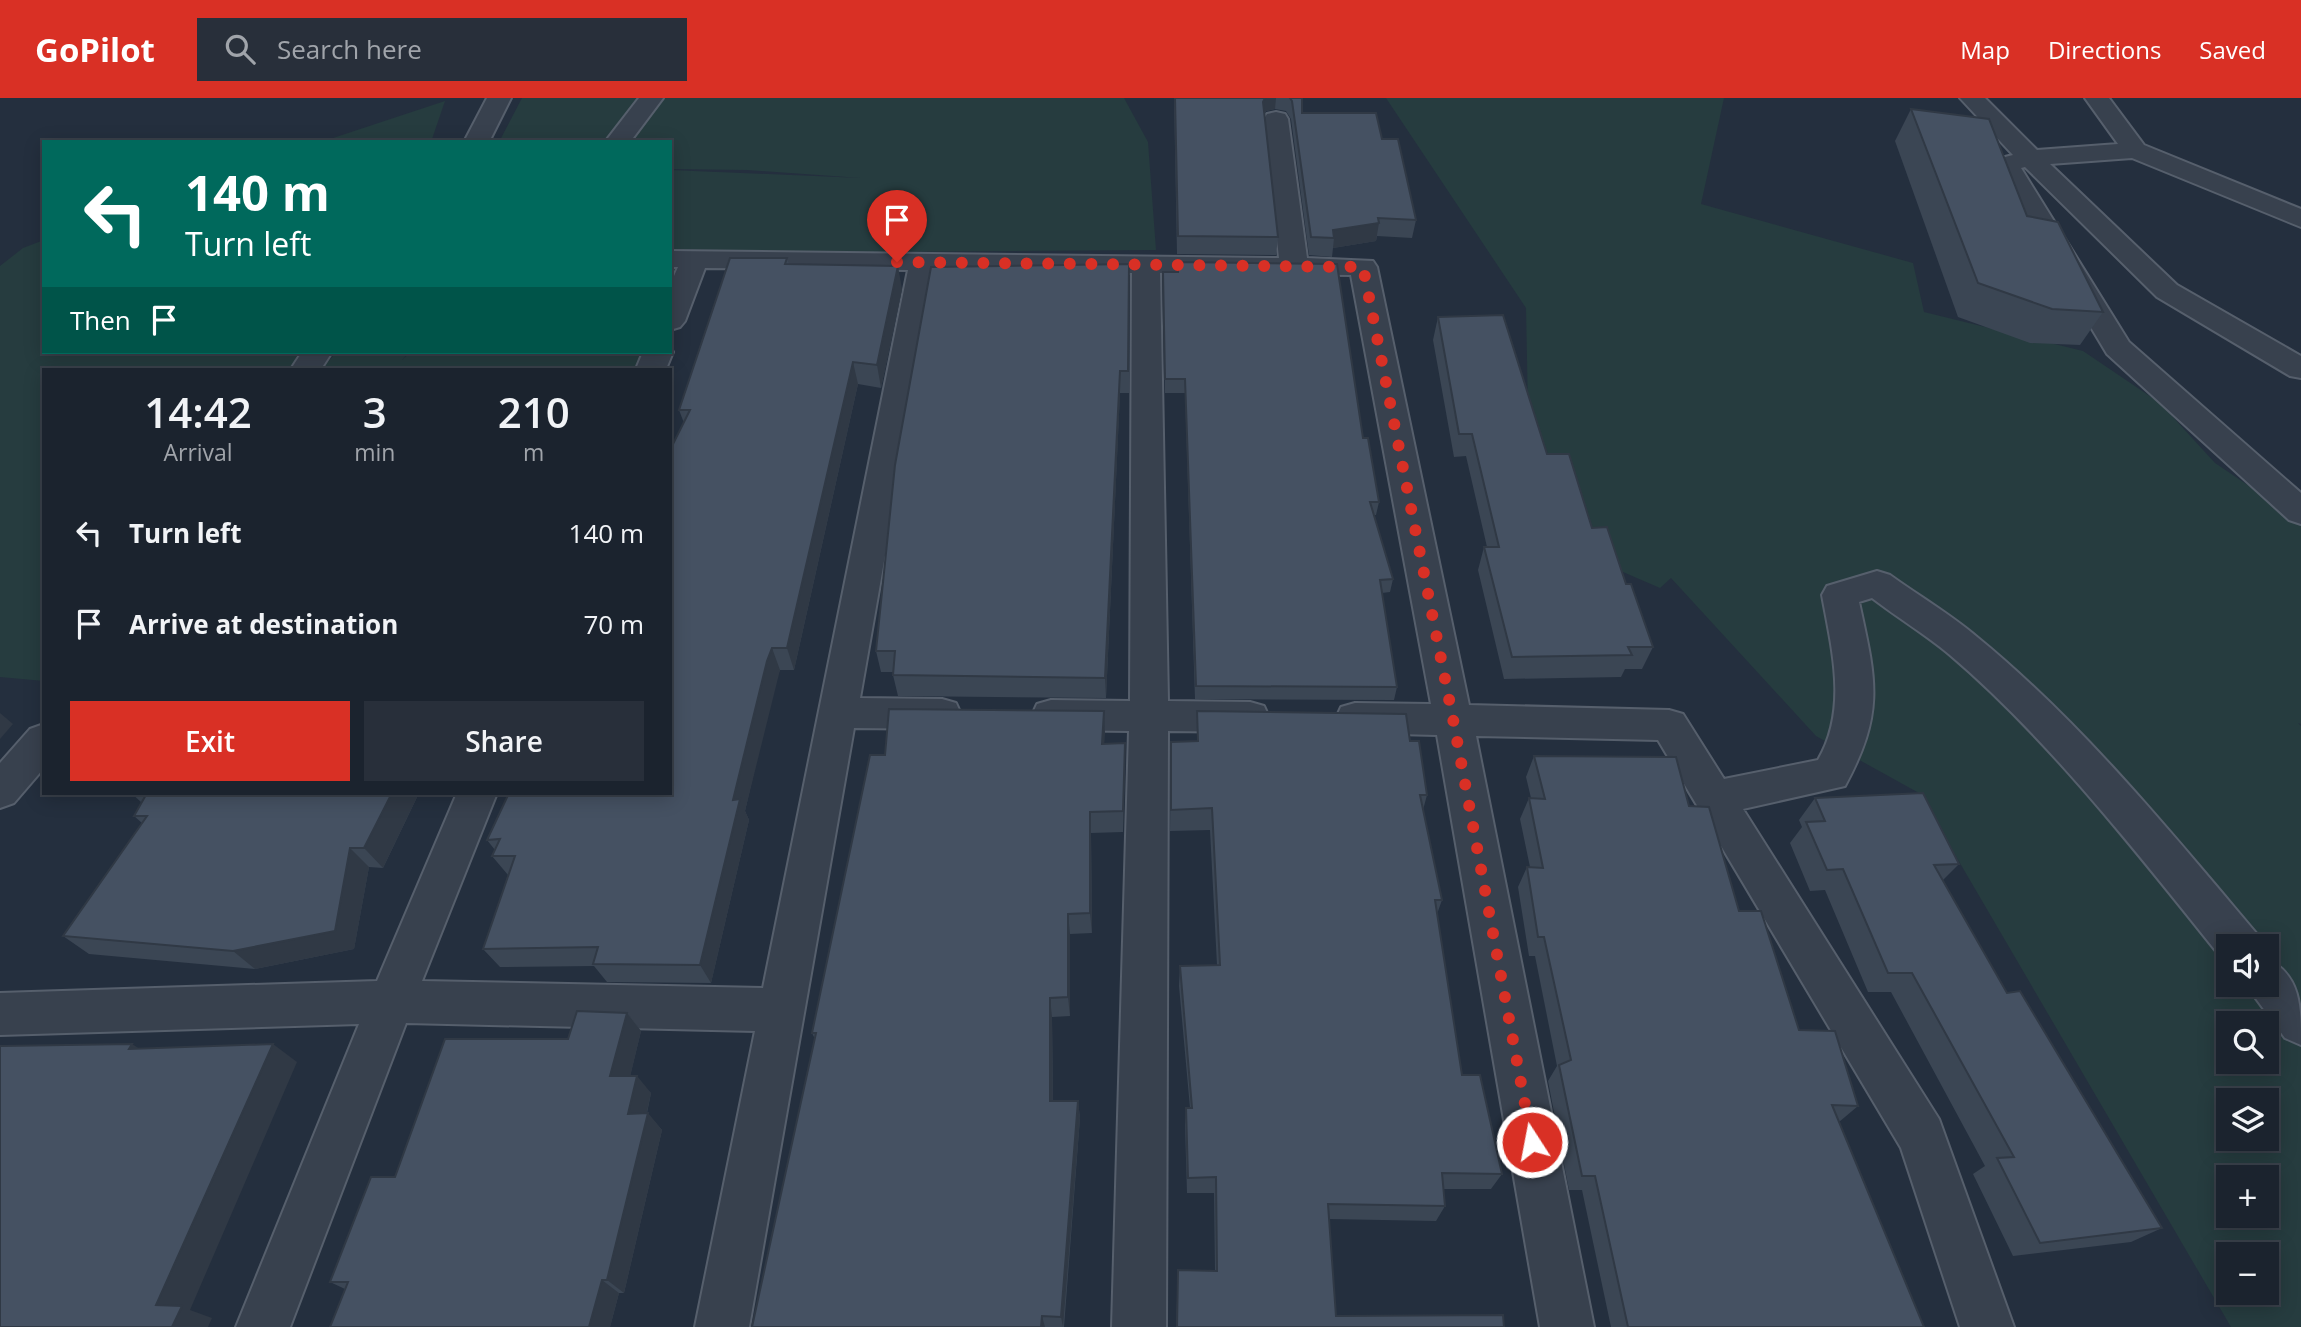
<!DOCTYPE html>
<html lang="en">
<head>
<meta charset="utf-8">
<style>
	body { margin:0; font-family:"Open Sans",sans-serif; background:#282f3a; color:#f1f3f6; height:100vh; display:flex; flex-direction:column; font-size:26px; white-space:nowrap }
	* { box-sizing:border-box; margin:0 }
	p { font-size:23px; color:#a0a4aa }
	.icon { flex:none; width:38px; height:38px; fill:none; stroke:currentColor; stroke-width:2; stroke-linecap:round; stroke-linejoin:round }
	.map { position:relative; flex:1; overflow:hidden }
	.details { position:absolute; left:42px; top:270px; width:630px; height:427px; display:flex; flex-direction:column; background:#1b232e; border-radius:0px; box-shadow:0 4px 18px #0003,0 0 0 2px #39404a }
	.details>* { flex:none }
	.top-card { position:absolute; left:42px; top:42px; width:630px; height:214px; border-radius:0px; box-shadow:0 4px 18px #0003,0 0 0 2px #39404a; background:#00695c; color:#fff; overflow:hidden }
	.fabs { position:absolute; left:2216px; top:836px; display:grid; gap:14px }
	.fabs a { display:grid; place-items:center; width:63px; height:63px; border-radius:0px; background:#1b232e; box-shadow:0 4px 18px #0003,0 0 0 2px #39404a; font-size:35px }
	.pin { position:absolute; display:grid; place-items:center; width:60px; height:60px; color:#fff; margin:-72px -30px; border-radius:50% 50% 50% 0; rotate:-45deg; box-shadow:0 0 7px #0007 }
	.pin .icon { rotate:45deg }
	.me { position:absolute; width:77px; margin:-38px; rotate:349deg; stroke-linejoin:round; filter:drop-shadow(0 0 5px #0008) }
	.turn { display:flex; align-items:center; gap:24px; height:147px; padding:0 28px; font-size:32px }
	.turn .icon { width:91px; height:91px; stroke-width:2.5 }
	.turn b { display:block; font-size:49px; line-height:60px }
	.then { display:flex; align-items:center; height:66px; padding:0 28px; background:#0003; gap:14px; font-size:26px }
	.eta { display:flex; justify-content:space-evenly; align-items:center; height:119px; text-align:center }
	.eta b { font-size:42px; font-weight:600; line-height:49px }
	.cta { display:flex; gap:14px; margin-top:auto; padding:14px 28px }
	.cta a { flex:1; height:80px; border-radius:0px; background:#d93025; color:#fff; font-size:28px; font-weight:600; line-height:80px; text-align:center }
	.cta a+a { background:#282f3a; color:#f1f3f6 }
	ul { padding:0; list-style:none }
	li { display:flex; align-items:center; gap:21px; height:91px; padding:0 28px }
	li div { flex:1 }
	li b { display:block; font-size:26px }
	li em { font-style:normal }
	header { display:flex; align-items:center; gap:42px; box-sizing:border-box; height:98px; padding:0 35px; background:#d93025; color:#fff }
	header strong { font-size:33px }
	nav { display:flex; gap:38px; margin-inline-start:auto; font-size:24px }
	.search { width:490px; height:63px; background:#282f3a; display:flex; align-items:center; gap:18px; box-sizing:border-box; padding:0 24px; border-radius:0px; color:#a0a4aa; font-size:26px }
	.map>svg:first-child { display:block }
</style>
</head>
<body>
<header>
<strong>GoPilot</strong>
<div class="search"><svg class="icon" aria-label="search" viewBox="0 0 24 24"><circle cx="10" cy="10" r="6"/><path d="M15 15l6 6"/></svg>Search here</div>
<nav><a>Map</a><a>Directions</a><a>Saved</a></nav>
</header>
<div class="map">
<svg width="2301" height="1229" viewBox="0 0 2301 1229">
	<rect width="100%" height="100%" fill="#242f3e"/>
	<g fill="#263c3f" fill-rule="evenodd">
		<path d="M522,0H1124L1148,44L1156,152L858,154L695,161L670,223V72L861,80L747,72L670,71V44H499Z"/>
		<path d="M1386,0H1724L1701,106L1913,165L1924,214L2083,253L2160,305L2215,365L2301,423V626L2298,625L2301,628V1229H2231L1919,695L1816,638L1671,480L1660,490L1623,474L1571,405L1528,313L1526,210ZM2228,849H2266V887H2228ZM2228,926H2266V964H2228ZM2228,1003H2266V1041H2228ZM2228,1080H2266V1118H2228ZM2228,1157H2266V1195H2228Z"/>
		<path d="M445,3L431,44H321Z"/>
		<path d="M44,142V254H298L292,271H44V583L0,579V168L23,150Z"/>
		<path d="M337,254H409L402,262L411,254H658L649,271H321Z"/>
	</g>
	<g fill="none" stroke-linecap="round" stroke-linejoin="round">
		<g stroke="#565f6c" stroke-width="4">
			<g id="minor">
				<path d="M487,0H511L489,44H464Z"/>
				<path d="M639,0H663L630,44H605Z"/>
				<path d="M1960,0H1985L2037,52L2118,46L2085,0H2109L2144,47L2301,111V129L2132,60L2050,66L2177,187L2301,258V280L2290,278L2157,199L2025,69L2021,70L2129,244L2301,395V426L2289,422L2107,256L1993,66L1997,61L2013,57Z"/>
				<path d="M1276,14L1285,16L1288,21L1307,160L1373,163L1377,169L1469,607L1669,612L1683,616L1724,681L1818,662C1848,611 1832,552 1822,497L1827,488L1877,473L1890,477C1919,498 1950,516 1977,539C2081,624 2169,732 2256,835L2262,849H2228V864L2224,863C2142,761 2050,642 1950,557C1925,536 1898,520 1872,500L1859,504C1876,582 1885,614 1845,688L1743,711L1939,1021L2014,1229H1960L1901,1050L1658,642L1476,638L1594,1229H1540L1437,637L1355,635L1341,631L1336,620L1341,609L1355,605L1431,606L1351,177L1160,175L1168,603L1250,604L1264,608L1269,619L1264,630L1250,634L1168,633L1166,1229H1112L1129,633L1051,632L1037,628L1032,617L1037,606L1051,602L1130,603L1132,175L935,172L860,600L942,601L956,605L961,616L956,627L942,631L854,630L749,1229H695L755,933L406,925L290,1229H236L359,926L0,937V895L377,883L457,695H497L422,883L763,890L908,172L705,170L685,223L680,229L670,232V187L678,169H670V153L1279,160L1264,21L1267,16Z"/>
				<path d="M670,250L673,254L666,271H636L643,254H670Z"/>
				<path d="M302,254H332L321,271H291Z"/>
				<path d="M44,626V670L14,705L0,710V665L30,631Z"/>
				<path d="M2266,860C2301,877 2301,908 2301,947L2285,940L2246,887H2266Z"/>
			</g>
		</g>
		<use href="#minor" fill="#38414e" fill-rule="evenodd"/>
	</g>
	<g fill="#3b4654">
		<path d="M1174,0H1302V15L1382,41L1416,122L1412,140L1377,138L1376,143L1333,150L1332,159L1309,157L1291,21L1286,13L1275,11L1266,13L1264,17L1278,139L1276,157L1177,156Z"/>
		<path d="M1911,11L2027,118L2103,214L2080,247L2030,245L1958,219L1895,43Z"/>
		<path d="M787,160L789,166L902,191L881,290L858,286L794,572H780L775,584L745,713L749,722L711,885L607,884L594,868L500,869L483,851L508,777L492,758L495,752L487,742L670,695L684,325L679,312Z"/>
		<path d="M1129,166V295H1120L1106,600L898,598L893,577V574H881L876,553Z"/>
		<path d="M1163,174L1363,340L1379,404L1376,417H1374L1393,481L1390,494L1382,495L1397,589L1394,602L1195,601L1185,295H1165Z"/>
		<path d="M1438,219L1547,356L1626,486L1653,549L1642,571H1625L1621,579L1504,581L1478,472L1484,449H1487L1466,358L1454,359L1433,242Z"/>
		<path d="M1104,613V646L1125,645V667L1123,734L1091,735L1092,835L1070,836V918L1052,919L1053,1003H1078L1080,1020L1064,1229H752L815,941L812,935L885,657Z"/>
		<path d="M1197,613L1410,643L1427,697L1423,712L1442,802L1437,816L1462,977L1502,1076L1491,1091H1443L1445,1108L1436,1123L1329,1121L1336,1218L1504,1229H1176L1178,1172L1215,1173L1214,1095H1187L1185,1027L1186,1010H1190L1179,888L1180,868L1217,867L1210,732L1170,733L1171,644L1197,643Z"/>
		<path d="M1534,658L1689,708L1739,813L1799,932L1858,1008L1839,1024L1924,1229H1611L1582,1092H1569L1548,983L1557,968L1535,858H1529L1518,789L1527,769H1530L1520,721L1529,700H1531L1526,679Z"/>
		<path d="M131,695H419L383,770L369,769L354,851L255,871L89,856L63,838L142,725L134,718L141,704Z"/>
		<path d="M1815,700L1959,766L1943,782L2007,895L2162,1130L2131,1144L2013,1158L1973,1076L1985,1068L1891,894H1868L1825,792L1810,793L1790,745L1802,729L1799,722Z"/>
		<path d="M627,915L641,933L630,978L651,995L647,1015L662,1032L624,1195H619L610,1229H330L345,1191L330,1184L395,1079L568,941Z"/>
	</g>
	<g fill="#303945">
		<path d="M1265,0H1276L1275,11L1266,13L1261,21L1263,4Z"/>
		<path d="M1379,125L1376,143L1333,150L1334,140L1333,132Z"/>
		<path d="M898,168L902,191L881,290L877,267Z"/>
		<path d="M853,264L858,286L794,572L787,550Z"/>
		<path d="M1120,273V295L1106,600L1105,580Z"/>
		<path d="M772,550L780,572L745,713L749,722L711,885L700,867L733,702L767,563Z"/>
		<path d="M1104,613L1105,635L1103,668L1102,646Z"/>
		<path d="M0,615L13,626L0,641Z"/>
		<path d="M1125,645V667L1123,734V713Z"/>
		<path d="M392,695H419L383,770L364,750Z"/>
		<path d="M1090,714L1091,735L1092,835L1090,815Z"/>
		<path d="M350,750L369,769L354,851L255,871L233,853Z"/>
		<path d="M1068,816L1070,836V918L1068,899Z"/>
		<path d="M1050,900L1052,919L1053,1019L1050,1003Z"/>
		<path d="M627,915L641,933L626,996L610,978Z"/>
		<path d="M132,946L160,964L129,951Z"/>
		<path d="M273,946L297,964L190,1212L212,1220L208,1229H172L156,1207Z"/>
		<path d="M637,978L651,995L643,1032L628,1016Z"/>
		<path d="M1078,1003L1080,1020L1063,1229L1061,1219Z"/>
		<path d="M648,1015L662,1032L624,1195L607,1182Z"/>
		<path d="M602,1182L619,1195L610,1229H589Z"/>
		<path d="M1042,1218L1045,1229H1041Z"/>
	</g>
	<g fill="#455162" stroke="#303945" stroke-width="2">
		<path d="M1175,0H1265L1263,4L1278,139L1178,138Z"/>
		<path d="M1290,0H1302V15H1376L1382,41H1398L1416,122L1378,120L1379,125L1333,132L1334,140L1311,139L1292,3Z"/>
		<path d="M1911,11L1989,21L2027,118L2058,124L2103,214L2052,211L1978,185Z"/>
		<path d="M730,160H787L785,166L898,168L877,267L853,264L787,550H772L767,563L733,702L740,701L700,867L593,866L598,849L483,851L515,758H492L500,741L487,742L509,695H670V352L690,312H679Z"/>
		<path d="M1178,164L1337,166L1363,340H1368L1379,404H1370L1393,481L1380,482L1397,589L1196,588L1185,281H1165L1163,174H1178Z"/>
		<path d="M1129,166L1128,273H1120L1105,580L893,577L895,553H876L895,367L931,169Z"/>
		<path d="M1503,217L1547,356H1569L1592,430L1607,429L1626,486H1631L1653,549H1628L1632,557L1512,559L1484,449H1499L1472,336H1459L1438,219Z"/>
		<path d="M889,611L1104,613L1102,646L1125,645L1123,713L1090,714V815L1068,816V899L1050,900V1003H1078L1061,1219L1042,1218L1041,1229H752L816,935H812L870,657H885Z"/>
		<path d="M1197,613L1406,616L1410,643H1419L1427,697H1420L1442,802H1435L1462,977H1480L1502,1076L1442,1075L1445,1108L1328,1106L1336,1218L1503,1217L1504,1229H1177L1178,1172L1217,1173L1216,1079L1188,1080L1186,1010H1192L1180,868L1220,867L1212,710L1171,712V644L1198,643Z"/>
		<path d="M1534,658L1676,659L1689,708L1709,709L1739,813H1761L1799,932L1835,933L1858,1008L1832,1007L1924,1229H1628L1595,1078H1582L1559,967L1571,962L1544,839H1538L1527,769L1543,770L1529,700L1545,701Z"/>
		<path d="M147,695H392L364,750H350L335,833L233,853L63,838L147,718H134Z"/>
		<path d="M1923,695L1959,766L1934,767L2007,895L2020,893L2162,1130L2040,1145L1997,1060L2014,1059L1912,875H1888L1843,771L1827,772L1806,724L1825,723L1815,700Z"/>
		<path d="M577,913L627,915L610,978H637L628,1016L648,1015L607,1182H602L589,1229H330L348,1184H330L371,1079H395L445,941H568Z"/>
		<path d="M132,946L129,951L273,946L156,1207L182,1208L172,1229H0V948Z"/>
	</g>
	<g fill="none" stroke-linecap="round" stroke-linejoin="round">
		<path stroke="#d93025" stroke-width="12" stroke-dasharray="0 21.6" d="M897,164L1363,169L1453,621L1532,1044"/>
	</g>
</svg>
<div class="fabs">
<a><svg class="icon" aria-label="sound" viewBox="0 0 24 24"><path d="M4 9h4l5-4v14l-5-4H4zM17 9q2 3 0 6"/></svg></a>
<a><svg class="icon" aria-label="search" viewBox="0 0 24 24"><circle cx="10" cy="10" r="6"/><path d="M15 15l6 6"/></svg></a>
<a><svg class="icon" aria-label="layers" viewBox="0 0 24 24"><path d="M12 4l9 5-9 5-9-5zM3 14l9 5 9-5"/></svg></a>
<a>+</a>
<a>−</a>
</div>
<div class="pin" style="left:897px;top:164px;background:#d93025"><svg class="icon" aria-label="arrive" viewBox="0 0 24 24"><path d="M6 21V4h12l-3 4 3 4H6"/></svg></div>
<svg class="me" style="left:1532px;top:1044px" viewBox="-20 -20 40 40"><circle r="17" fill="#d93025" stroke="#fff" stroke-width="3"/><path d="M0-11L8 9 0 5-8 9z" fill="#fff"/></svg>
<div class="top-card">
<div class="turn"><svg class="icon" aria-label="left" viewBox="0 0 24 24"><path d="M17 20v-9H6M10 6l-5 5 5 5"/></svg><div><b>140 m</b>Turn left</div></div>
<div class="then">Then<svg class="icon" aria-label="arrive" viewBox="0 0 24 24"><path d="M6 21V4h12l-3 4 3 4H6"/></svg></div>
</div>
<section class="details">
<div class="eta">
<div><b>14:42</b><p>Arrival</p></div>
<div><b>3</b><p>min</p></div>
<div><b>210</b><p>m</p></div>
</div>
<ul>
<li><svg class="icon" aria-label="left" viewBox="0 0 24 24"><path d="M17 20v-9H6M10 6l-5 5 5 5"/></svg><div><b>Turn left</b></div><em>140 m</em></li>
<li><svg class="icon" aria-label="arrive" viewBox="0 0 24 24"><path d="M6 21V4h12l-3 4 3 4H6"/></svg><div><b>Arrive at destination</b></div><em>70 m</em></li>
</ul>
<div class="cta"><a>Exit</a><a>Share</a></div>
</section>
</div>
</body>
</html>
